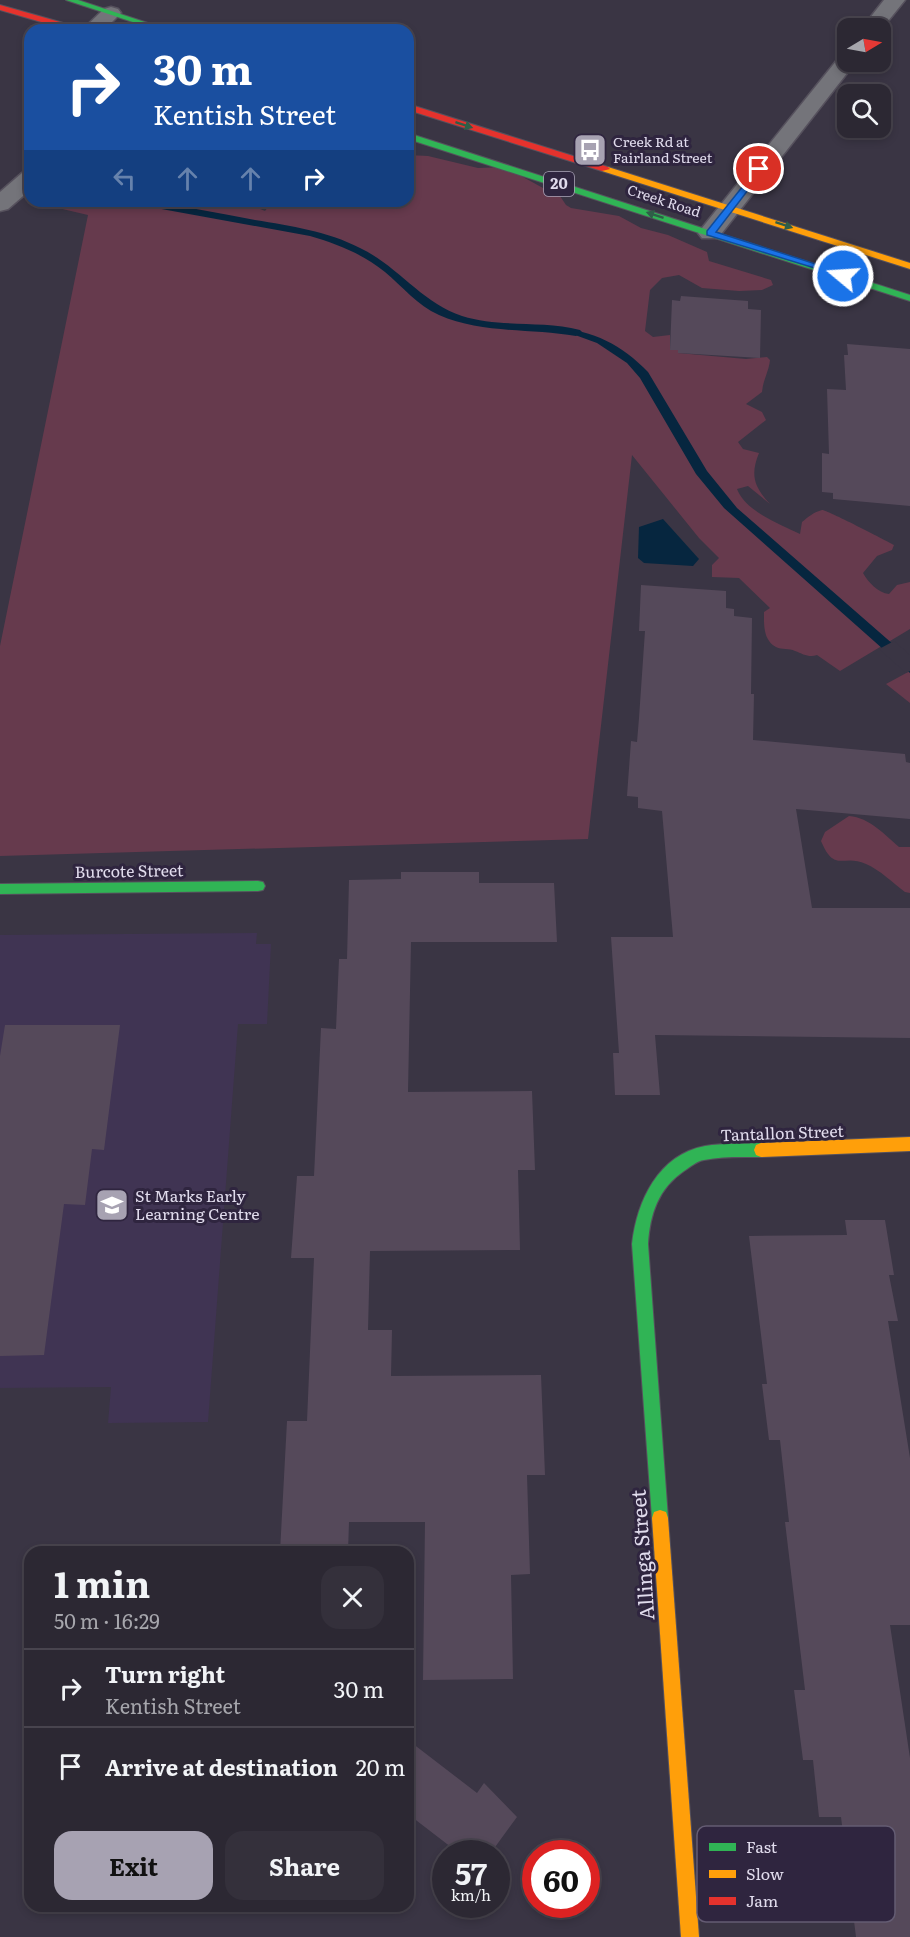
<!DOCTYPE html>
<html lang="en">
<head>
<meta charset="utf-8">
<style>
	body { margin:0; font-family:Literata,serif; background:#34303b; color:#f1f3f6; height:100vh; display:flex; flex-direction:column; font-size:22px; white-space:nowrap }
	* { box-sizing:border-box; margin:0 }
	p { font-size:20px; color:#a6a6ac }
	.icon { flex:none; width:33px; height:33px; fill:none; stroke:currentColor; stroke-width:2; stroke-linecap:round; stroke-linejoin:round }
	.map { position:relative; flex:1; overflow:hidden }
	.details { position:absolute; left:24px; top:1546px; width:390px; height:366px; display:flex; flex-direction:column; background:#2c2833; border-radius:18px; box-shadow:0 3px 9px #0003,0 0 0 2px #48444e }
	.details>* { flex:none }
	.hud { position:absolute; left:24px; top:24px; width:390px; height:183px; border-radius:18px; box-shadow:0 3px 9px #0003,0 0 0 2px #48444e; background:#1a4fa0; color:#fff; overflow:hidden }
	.needle { width:39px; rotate:80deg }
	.buttons { position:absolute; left:837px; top:18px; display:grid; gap:12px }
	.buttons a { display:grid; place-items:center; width:54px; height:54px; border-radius:12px; background:#2c2833; box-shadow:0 3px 9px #0003,0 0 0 2px #48444e; font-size:30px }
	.speed { position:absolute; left:432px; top:1840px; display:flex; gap:12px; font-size:30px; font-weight:700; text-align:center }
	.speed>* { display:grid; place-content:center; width:78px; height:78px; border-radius:50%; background:#2c2833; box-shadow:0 3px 9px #0003,0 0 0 2px #48444e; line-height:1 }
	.speed small { font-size:15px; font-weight:400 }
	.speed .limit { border:9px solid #d22; background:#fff; color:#111 }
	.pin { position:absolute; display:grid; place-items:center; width:51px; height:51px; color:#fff; margin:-26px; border:3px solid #fff; border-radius:50%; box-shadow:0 2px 6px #0007 }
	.me { position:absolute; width:66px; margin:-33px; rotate:288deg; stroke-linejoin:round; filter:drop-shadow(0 0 4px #0008) }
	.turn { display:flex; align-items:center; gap:21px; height:126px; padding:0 30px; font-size:27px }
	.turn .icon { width:78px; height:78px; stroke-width:2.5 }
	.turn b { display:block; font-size:42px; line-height:51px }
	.lanes { display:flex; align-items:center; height:57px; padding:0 30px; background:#0003; justify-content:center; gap:30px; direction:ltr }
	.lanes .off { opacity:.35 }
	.round { display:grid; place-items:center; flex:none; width:63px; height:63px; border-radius:18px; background:#34303b }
	.head { display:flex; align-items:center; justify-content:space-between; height:102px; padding:0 30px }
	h1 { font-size:36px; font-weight:700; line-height:45px }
	.cta { display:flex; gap:12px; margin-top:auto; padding:12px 30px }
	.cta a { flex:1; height:69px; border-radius:18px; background:#a7a2b2; color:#111; font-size:24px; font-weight:700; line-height:69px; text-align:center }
	.cta a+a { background:#34303b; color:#f1f3f6 }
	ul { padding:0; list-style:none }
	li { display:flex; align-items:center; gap:18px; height:78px; padding:0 30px; border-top:2px solid #48444e }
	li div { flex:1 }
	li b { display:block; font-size:22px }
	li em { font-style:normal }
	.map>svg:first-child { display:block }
</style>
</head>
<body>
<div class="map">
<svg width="910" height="1937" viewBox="0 0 910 1937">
	<rect width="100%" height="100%" fill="#3a3544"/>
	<path fill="#403453" d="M257,933L256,944H271L267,1024H238L208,1422L108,1423L111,1387L0,1388V935Z"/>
	<g fill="#663a4d">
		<path d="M408,155L428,156L478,168L505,167L543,188L556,190L566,205L571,208L619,216L641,228L668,235L707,252L709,261L771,280L773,285L762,290L739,291L702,288L679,275L662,278L650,290L645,331L653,337L670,335V350H678V353L746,359L767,357L770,360C769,371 763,380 762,392L746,404L762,412L766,420L738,442L743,449L759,453C750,475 754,487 770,504L748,486L737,489C746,512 780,524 800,534L802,522C808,517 814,512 822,510C827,510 885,540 894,545L892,550L877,556L863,573C868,582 878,593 889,594L897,585L910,582V629L840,671L817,655C809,658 803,654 795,651C789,648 782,650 776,647C763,640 764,624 764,612L770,608L739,578L712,577V565L719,558L699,538L632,455L588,839L0,856V646L88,215L54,207V201H240L265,211L273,201H408Z"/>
		<path d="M910,671V703L886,684Z"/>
		<path d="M849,816C870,818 884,834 899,847H910V893L905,892C893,883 880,870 866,864C843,853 835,874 821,841L825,832Z"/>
	</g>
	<g fill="#06263f">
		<path d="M556,328C593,330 622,345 648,372L707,471L737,508L910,659V673L724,508L696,474L640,378L627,363L597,343Z"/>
		<path d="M663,519L699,559L693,566L644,563L638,558L639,527Z"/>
	</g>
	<path fill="#3a3544" d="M894,641L910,655V671L906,673L879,649Z"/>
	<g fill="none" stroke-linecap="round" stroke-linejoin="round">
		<path fill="#06263f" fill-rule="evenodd" d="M129,201H151C186,207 220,213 255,220C291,226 327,231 360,248C398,266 422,303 462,316C500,328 541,320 580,330L582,332L576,336C531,328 482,334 439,315C417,305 403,287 385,272C363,254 337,244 310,236L134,204Z"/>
	</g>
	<g fill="#55495a">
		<path d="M681,296L748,301V309L761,310L760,358L678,353V350H670L672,300L680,301Z"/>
		<path d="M847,344L910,349V506L833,499V493L822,492V453L829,454L827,389L846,390L844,355H848Z"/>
		<path d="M641,585L726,591V608L734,609V616L752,618L751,694H754L753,740L905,754L906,762L910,763V819L796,809L812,908H910V1038L655,1035L660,1095H615L613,1053H619L611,937H673L662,811L638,808V797L627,796L631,741L637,742L639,718L645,631H639Z"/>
		<path d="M401,872H479V883H554L557,942H411L408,1092L532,1091L535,1170H518L520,1250L370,1251L368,1330H392L391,1376L541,1375L545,1475H527L530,1574L511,1575L513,1679L423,1680L425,1522H349L348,1552H280L287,1421H307L314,1258H291L297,1176H314L321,1028L336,1029L339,959H347L349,880L401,879Z"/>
		<path d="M5,1025H120L104,1150L92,1149L85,1205L64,1204L44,1355L0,1356V1056Z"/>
		<path d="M845,1220H885L894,1275H889L898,1321H888L910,1458V1625H890L910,1758V1937H856L841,1817H819L813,1760H803L794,1690H805L785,1522H789L780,1440H769L762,1384H767L749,1236L847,1235Z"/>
		<path d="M408,1740L477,1793L484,1783L517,1817L490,1854H460L408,1814Z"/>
	</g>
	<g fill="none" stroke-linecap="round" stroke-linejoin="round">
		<g stroke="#56515d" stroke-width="3">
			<g id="street">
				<path d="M884,0H905L880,31V28H862Z"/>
				<path d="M111,7L118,9L121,13L104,30H82L104,9Z"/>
				<path d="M848,53V62H857L855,63L718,238H702L698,233L702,228L841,55Z"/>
				<path d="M30,171V190L8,209L0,211V192L22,173Z"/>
			</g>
		</g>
		<g stroke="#56515d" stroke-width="2">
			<g id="fast">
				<path d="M66,0H78L169,30H157Z"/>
				<path d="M408,133L910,295V301L408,139Z"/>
				<path d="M258,881L263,882L265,886L263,890L258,891L0,894V884Z"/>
				<path d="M761,1143L766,1145L768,1150L766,1155L761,1157C742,1157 723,1156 704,1160C697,1161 690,1167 684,1171C658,1189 650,1214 648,1244L668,1518L666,1524L660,1526L654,1524L652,1518L632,1244C637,1201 658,1155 705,1146C723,1143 742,1144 761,1143Z"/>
			</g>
		</g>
		<g stroke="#56515d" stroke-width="2">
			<g id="slow">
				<path d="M602,167H608L910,263V269L602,171Z"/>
				<path d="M910,1137V1151L761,1157L756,1155L754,1150L756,1145L761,1143Z"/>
				<path d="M660,1510L666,1512L668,1518L699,1937H681L652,1518L654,1512Z"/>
			</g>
		</g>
		<g stroke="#56515d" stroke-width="2">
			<g id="jam">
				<path d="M0,5L81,28L82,30H69L0,10Z"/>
				<path d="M408,104L608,167L610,169L602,171L408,110Z"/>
			</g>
		</g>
		<use href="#street" fill="#74747a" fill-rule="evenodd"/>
		<use href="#fast" fill="#30b455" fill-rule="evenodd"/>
		<use href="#slow" fill="#ff9f0a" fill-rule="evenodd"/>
		<use href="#jam" fill="#e5322d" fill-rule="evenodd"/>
	</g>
	<defs><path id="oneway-solid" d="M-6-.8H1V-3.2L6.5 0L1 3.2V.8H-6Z" transform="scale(1.5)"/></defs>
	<g fill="#2f5e48">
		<use href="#oneway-solid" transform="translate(464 125) rotate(18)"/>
		<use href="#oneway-solid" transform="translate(655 215) rotate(-162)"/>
		<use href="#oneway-solid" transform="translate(784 225) rotate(18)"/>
	</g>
	<path fill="#1a73e8" stroke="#114b97" stroke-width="1.5" d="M759,166L764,169L716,232L847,274V278L707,235V231Z"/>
	<defs>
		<g id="bus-square" transform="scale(1.725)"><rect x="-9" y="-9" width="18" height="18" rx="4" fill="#a7a2b2" stroke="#2f253f"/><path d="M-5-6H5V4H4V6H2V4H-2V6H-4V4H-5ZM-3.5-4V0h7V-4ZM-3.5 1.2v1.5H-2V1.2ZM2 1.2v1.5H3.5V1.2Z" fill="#fff"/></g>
		<g id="school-square" transform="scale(1.725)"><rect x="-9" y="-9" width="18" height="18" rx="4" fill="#a7a2b2" stroke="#2f253f"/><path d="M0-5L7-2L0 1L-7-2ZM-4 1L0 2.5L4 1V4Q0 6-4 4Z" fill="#fff"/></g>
	</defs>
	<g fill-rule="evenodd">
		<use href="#bus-square" x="590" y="150"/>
		<use href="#school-square" x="112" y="1205"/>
	</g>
	<g text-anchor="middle" stroke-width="6" stroke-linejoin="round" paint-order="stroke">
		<g font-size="14" fill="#e1dced" stroke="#2f253f" text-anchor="start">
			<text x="613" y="147">Creek Rd at<tspan x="613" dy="16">Fairland Street</tspan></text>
		</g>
		<g font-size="14" fill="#e1dced" stroke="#2f253f">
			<text transform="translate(664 201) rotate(18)" y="5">Creek Road</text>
		</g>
		<rect fill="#2f253f" stroke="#aca5b9" stroke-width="1.5" x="544" y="172" width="30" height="24" rx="4.5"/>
		<g font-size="15" font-weight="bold" fill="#e1dced">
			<text x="559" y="189">20</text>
		</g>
		<g font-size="16" fill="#e1dced" stroke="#2f253f">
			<text transform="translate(129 871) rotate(-1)" y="6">Burcote Street</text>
			<text transform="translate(782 1133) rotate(-2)" y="6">Tantallon Street</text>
		</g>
		<g font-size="16" fill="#e1dced" stroke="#2f253f" text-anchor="start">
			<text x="135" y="1202">St Marks Early<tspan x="135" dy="18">Learning Centre</tspan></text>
		</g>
		<g font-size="20" fill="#e1dced" stroke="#2f253f">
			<text transform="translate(643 1555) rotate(-94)" y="7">Allinga Street</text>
		</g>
	</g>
	<rect x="697" y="1826" width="198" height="96" rx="9" fill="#2f253f" stroke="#645c73" stroke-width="1.5"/>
	<rect x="709" y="1843" width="27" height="8" fill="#30b455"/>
	<rect x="709" y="1870" width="27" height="8" fill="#ff9f0a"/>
	<rect x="709" y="1897" width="27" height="8" fill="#e5322d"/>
	<g font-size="16" fill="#e1dced">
		<text x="746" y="1853">Fast</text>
		<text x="746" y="1880">Slow</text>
		<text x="746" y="1907">Jam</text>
	</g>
</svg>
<div class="buttons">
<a><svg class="needle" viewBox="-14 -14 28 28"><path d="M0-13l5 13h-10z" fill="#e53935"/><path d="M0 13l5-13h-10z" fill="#a6a6ac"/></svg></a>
<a><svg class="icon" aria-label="search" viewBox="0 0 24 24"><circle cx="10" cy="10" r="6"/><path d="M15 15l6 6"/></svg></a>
</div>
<div class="speed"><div>57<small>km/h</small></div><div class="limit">60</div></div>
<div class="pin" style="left:759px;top:169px;background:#d93025"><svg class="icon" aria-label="arrive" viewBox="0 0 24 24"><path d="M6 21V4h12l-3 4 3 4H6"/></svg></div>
<svg class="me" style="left:843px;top:276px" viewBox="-20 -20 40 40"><circle r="17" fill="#1a73e8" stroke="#fff" stroke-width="3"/><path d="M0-11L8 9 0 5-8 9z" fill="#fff"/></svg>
<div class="hud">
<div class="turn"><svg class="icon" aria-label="right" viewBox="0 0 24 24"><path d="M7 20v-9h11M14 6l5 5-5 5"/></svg><div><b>30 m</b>Kentish Street</div></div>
<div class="lanes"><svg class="icon off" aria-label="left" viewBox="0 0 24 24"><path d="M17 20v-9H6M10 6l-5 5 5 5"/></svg><svg class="icon off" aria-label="ahead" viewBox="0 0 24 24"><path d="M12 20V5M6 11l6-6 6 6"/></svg><svg class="icon off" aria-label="ahead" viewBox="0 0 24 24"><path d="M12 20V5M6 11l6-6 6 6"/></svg><svg class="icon" aria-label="right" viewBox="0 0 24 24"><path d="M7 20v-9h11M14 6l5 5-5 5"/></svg></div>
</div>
<section class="details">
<div class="head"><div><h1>1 min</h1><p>50 m · 16:29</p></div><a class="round"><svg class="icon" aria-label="close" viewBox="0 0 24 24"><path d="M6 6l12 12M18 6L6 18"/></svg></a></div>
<ul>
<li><svg class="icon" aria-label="right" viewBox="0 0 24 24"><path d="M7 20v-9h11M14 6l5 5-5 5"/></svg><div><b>Turn right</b><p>Kentish Street</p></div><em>30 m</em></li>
<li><svg class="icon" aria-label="arrive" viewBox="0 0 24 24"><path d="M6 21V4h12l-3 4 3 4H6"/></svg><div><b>Arrive at destination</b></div><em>20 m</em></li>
</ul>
<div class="cta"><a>Exit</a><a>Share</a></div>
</section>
</div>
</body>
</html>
